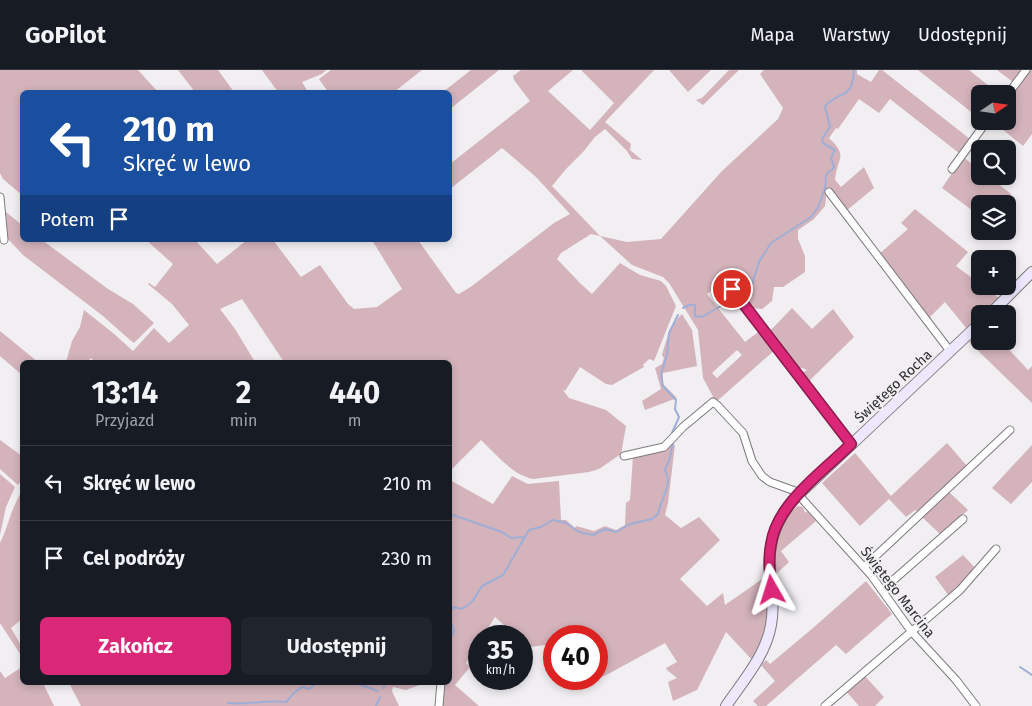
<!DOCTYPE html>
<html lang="pl">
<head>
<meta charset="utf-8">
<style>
	body { margin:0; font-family:"Fira Sans",sans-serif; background:#20242c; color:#f1f3f6; height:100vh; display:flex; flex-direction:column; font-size:19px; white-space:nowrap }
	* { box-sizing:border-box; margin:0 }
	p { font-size:16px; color:#9ea1a6 }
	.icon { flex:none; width:28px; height:28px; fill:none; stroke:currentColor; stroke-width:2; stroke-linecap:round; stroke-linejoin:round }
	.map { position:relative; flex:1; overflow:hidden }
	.sheet { position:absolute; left:20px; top:290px; width:432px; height:325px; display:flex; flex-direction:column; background:#171b24; border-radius:8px; box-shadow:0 2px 8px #0003 }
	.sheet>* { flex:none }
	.guide { position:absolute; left:20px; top:20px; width:432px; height:152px; border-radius:8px; box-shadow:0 2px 8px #0003; background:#1a4fa0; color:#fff; overflow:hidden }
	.needle { width:32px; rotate:77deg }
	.buttons { position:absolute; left:971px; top:15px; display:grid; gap:10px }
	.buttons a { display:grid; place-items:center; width:45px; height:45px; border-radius:8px; background:#171b24; box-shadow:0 2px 8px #0003; font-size:25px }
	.speed { position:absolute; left:468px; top:555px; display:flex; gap:10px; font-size:25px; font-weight:700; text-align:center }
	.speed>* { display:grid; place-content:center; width:65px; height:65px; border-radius:50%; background:#171b24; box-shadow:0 2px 8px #0003; line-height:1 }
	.speed small { font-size:12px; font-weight:400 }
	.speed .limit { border:8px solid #d22; background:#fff; color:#111 }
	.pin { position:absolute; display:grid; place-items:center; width:42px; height:42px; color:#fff; margin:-21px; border:2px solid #fff; border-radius:50%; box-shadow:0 1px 5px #0007 }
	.me { position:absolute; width:55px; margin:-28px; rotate:354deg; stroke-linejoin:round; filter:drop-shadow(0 0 4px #0008) }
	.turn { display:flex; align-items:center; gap:18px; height:105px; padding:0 20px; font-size:22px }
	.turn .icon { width:65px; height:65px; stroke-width:2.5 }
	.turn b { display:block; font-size:35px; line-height:42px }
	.then { display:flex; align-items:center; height:48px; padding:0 20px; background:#0003; gap:10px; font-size:19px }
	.eta { display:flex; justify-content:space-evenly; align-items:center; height:85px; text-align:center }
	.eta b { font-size:30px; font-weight:700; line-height:35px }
	.action { display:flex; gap:10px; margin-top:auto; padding:10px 20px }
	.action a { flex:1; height:58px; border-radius:8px; background:#db2777; color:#fff; font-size:20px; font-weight:700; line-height:58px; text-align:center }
	.action a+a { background:#20242c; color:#f1f3f6 }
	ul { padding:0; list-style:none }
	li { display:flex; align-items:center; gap:15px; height:75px; padding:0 20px; border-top:1px solid #363941 }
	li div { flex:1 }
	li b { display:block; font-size:19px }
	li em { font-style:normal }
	header { display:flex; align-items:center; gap:30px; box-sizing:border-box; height:70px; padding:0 25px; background:#171b24; border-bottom:1px solid #363941 }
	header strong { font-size:24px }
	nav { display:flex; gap:28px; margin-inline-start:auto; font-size:18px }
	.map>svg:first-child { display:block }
</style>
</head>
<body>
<header>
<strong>GoPilot</strong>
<nav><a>Mapa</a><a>Warstwy</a><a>Udostępnij</a></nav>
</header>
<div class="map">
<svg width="1032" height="636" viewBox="0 0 1032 636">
	<rect width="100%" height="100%" fill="#f1eff2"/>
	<g fill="#d4b3bb" fill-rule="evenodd">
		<path d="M0,0H138L158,22H22V125L3,109L0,103Z"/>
		<path d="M178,0H218L234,22H195Z"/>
		<path d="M262,0H326L322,4L302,12L308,22H278Z"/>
		<path d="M331,0H422L394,22H328L319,9Z"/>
		<path d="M471,0H499L450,39V22H443Z"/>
		<path d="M521,0H573L548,21L590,60L614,33L581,0H654L605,52L631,74L630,80L642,90L632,89L627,81L605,59L595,67L583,82L566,99L552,116L600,166L627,172L661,169L722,101L778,49L783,38L760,4L764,0H857V4L871,12L879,0H882L970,69L959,83L890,29L879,43L859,29L838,59L836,58L829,68C849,87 837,87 835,110L841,117L864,97L874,118L846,141L827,119L825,136L814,149L798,160V169L805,186V202L783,217H774L772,231L762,239L750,238L734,216H728L724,211L707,224L745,272L761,260L776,279L716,332L703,308L698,260L669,213L663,207L632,195L600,166L591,164L561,183L557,189L580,213L592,224L620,193L640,205L661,211L666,216L676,236L654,291L649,289L643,295L644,297L612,315L606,314L580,297L565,321L562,319L569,328L606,340L626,356L621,384L599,399L589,402L533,409C512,405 496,384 481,370L450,401V292H284L242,229L220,239L235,259L255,292H95L91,288L87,292H66L72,271L80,257L84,240L113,263L133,281L154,258L169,273L189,255L172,234L148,214L149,213L155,217L173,194L146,170H195L217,194L247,170H273L301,207L320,195L348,234L354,239L377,237L402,219L372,170H418L456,223L459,224L472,216L554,153L570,144L536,107L502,78L450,119V94L530,31L514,10L513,6ZM737,280L742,285L717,308L712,303Z"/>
		<path d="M669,0H711L688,22Z"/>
		<path d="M729,0H739L703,35L696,30L702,28Z"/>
		<path d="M918,0H969L999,24H980V49Z"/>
		<path d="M997,0H1024L1013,12Z"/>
		<path d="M1030,0H1032V64L1023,76L992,51H1008V28Z"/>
		<path d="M963,87L980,100V106H988L1011,124L1005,134H980V146L942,118Z"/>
		<path d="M915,139L968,182L956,196L980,214V216H983L1000,229L984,244H980V247L967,259L945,232L928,249L879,184L908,159L901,153Z"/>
		<path d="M6,142L22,155V170H42L108,219L133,234L154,253L134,273L130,270L103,246L23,185L8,169Z"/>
		<path d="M792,238L812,259L833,239L854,267L808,312L801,303L807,300L802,298L797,299L769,264L770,261Z"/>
		<path d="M682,244L692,260L697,296L663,303V314L677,328L645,340L642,331L661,319L655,298L662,294L664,288L662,285C665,272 672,253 682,244Z"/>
		<path d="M0,261L38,292H22V305L0,286Z"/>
		<path d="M980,261V271H1001L1028,300L1032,296V333L969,272Z"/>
		<path d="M0,370L22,386V409L18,415L0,399Z"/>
		<path d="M947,373L967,396L918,442L915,440L906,447L889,429L860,456L822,413L855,383L891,426Z"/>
		<path d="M669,375L670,376L675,375L668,433L665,445L681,458L699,447L720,470L680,509L707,536L723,523L725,535L765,507V514H767L769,527L766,565L753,591L726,562L697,620L673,631L668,612L677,608L667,600L666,598L677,592L665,573L610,603L572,621L569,609H596V566H554V574L529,577L521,571V566H516L495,547L483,566H479V572L466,593L470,597L455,615L479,636H441L444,613L450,612V410L493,434L512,406L528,414L559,411L561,450H566L575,458L576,456L594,461L605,456L616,460L625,455L626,433L630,430L633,386Z"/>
		<path d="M1032,375V412L1011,434L992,418Z"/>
		<path d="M0,404L15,417L6,437L0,465Z"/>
		<path d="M22,420V549L11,558L22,577V587L0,553V473C4,465 6,459 9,450C12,440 17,430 22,420Z"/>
		<path d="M948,421L968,440L941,465L921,446Z"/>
		<path d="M798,436L803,437L805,443L807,441L816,451L781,481L789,492L775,505C775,483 776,450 798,436Z"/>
		<path d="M963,485L977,500L949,526L935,507Z"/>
		<path d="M866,511L892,544L846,584L836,575L766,636H758L753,631L775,611L761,595L766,590L770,594L813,558Z"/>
		<path d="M22,597V612L43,613L54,636H0V601L5,608Z"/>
		<path d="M863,604L884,627L875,636H859L845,620Z"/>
		<path d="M425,613L406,620L393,617L392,621L399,636H81L69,613Z"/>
	</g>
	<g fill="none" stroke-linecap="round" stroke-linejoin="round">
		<g stroke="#9faed7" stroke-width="2">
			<path d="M738,224L743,220L749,218L752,214L759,192L771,173L811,147L818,137L825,119L826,106L828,102L833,99L834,96L831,88L835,80L824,74L822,69L830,57L825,36C843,18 852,31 854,0"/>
			<path d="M683,238L689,235H695V246L702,247L709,243L734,228"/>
			<path d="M672,363L679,347L675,339L676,330L663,316L661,304L667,285L669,263L678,245"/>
			<path d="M450,444L502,462L511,468L523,467"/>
			<path d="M450,542L454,537L462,539L472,532L482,516L503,505L529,460L541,457L553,450L566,453L579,462L593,465L605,459L616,462L630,454L652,449L658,444C660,433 667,423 668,411C668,407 666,403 665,399L669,391L673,373"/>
			<path d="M450,548L454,561L450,570"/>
			<path d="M1020,597L1032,605"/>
			<path d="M352,612L378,621"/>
			<path d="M383,618L386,612"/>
			<path d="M228,633C247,635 266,630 286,632L295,622L302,617L309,619L317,612"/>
			<path d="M376,636L380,627"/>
		</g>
		<g stroke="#7c7a7d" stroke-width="9">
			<g id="street">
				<path d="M1008,24L1026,0"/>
				<path d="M952,99L987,51"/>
				<path d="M829,122L950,281"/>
				<path d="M0,127L4,170"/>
				<path d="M732,219L851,374"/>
				<path d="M624,386L664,377L683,357L713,332L717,335L743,363L752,391L762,406L770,412L795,421L871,505L911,561L956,610L976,636"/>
				<path d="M864,497L1010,360"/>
				<path d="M882,520L963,449"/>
				<path d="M439,636L441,612"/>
				<path d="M825,636L960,520L996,479"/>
			</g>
		</g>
		<g stroke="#7c7a7d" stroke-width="12">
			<g id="secondary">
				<path d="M990,244L1032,202"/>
				<path d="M726,636C743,611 766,585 771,555C774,539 772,522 770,505C767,474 776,447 798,425L980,253"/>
			</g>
		</g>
		<use href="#street" stroke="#fff" stroke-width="7"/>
		<use href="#secondary" stroke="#ede8fe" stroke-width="10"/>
	</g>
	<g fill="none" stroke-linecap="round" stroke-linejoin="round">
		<g stroke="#8e194d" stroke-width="12">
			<path id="route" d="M732,219L851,374C823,402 777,433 771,474C768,490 770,505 772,520"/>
		</g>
		<use href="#route" stroke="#db2777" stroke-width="9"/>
	</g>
	<g text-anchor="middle" stroke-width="4" stroke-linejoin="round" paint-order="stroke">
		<g font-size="14" fill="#302f30" stroke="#f1eff2">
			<text transform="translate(893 316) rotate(-43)" y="5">Świętego Rocha</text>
			<text transform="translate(898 522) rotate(52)" y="5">Świętego Marcina</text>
		</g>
	</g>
</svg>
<div class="buttons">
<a><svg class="needle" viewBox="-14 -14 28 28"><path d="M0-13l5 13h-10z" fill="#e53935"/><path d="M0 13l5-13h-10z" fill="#9ea1a6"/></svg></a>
<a><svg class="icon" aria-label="search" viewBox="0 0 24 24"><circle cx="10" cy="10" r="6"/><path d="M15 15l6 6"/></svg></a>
<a><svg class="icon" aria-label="layers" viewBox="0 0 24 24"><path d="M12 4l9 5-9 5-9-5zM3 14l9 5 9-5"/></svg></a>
<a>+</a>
<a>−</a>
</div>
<div class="speed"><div>35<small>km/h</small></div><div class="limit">40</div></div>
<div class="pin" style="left:732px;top:219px;background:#d93025"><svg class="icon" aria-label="arrive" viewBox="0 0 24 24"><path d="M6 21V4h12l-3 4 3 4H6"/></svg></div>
<svg class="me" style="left:772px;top:520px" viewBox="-20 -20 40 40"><path d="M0-17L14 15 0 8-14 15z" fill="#db2777" stroke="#fff" stroke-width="4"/></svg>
<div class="guide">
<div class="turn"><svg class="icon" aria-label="left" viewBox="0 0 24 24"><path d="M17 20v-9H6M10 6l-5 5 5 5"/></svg><div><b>210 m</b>Skręć w lewo</div></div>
<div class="then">Potem<svg class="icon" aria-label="arrive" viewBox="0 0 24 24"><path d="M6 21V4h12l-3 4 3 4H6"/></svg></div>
</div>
<section class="sheet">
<div class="eta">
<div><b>13:14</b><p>Przyjazd</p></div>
<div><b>2</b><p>min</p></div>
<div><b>440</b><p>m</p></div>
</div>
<ul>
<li><svg class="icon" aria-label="left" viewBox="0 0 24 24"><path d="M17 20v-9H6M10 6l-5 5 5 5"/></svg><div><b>Skręć w lewo</b></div><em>210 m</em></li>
<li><svg class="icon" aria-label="arrive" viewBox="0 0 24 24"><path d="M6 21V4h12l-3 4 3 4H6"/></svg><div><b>Cel podróży</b></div><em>230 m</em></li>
</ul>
<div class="action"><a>Zakończ</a><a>Udostępnij</a></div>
</section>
</div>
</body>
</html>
